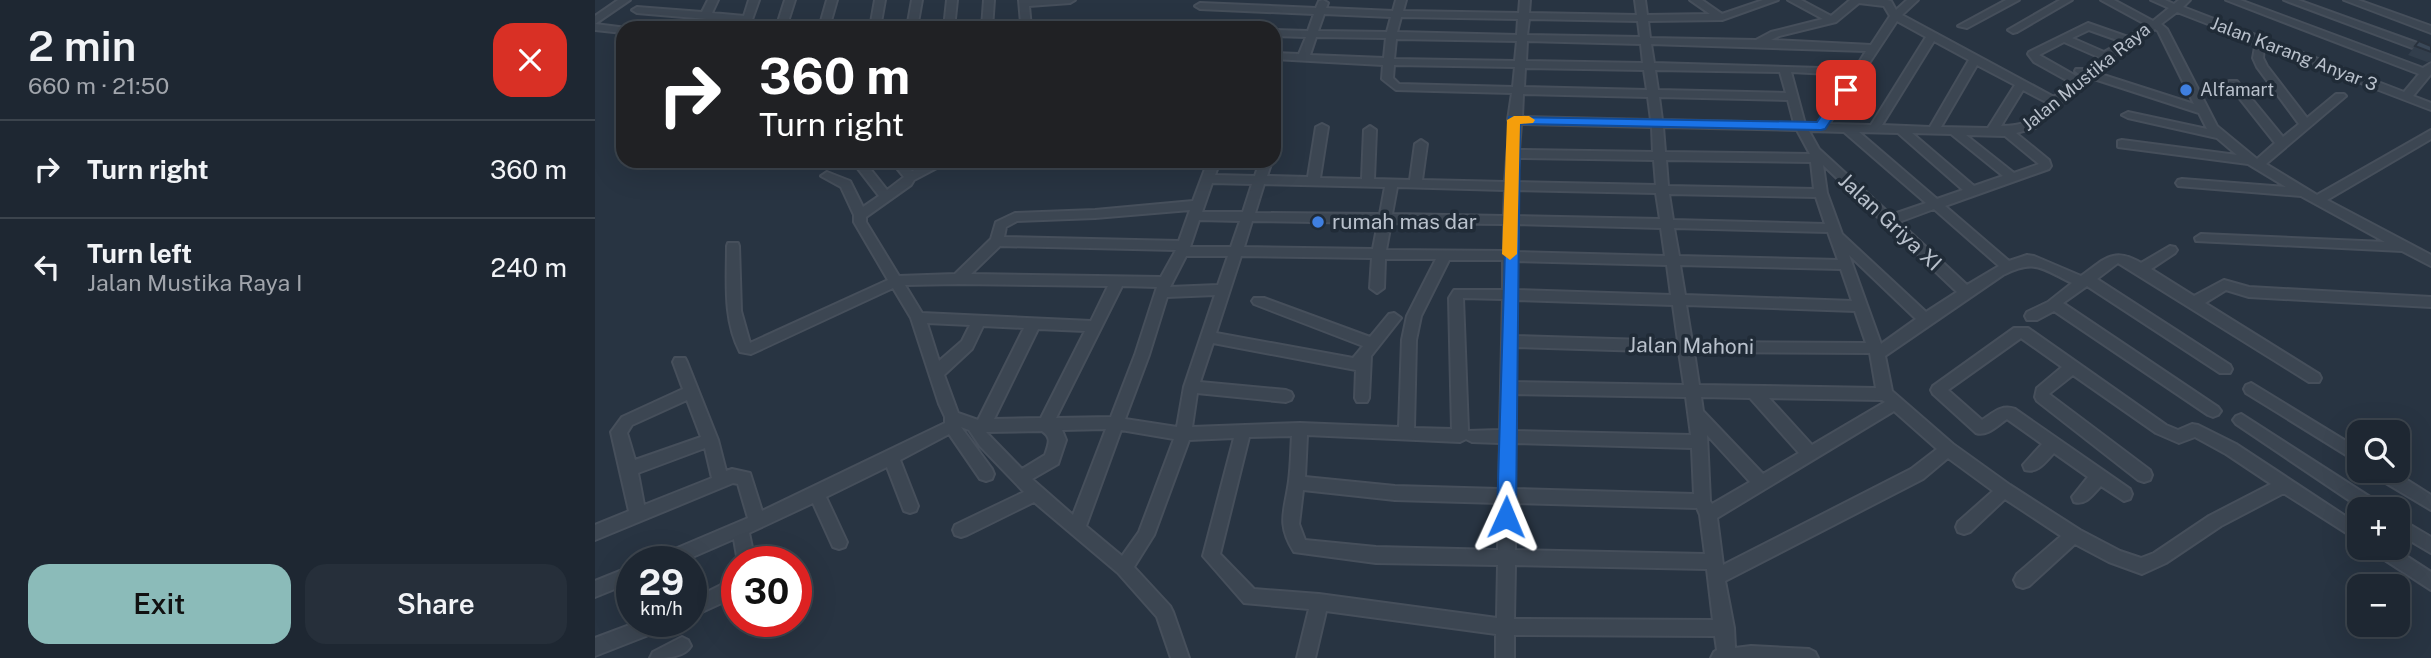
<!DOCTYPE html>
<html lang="en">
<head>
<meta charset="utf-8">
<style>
	body { margin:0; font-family:"Public Sans",sans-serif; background:#262f3a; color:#f1f3f6; height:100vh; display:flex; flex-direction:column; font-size:26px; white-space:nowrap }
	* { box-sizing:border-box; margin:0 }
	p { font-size:23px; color:#a1a5ac }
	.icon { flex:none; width:38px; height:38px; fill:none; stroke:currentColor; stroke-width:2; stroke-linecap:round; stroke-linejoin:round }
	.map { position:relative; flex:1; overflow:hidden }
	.sheet { display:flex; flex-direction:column; background:#1e2732; width:595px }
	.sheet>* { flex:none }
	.guide { position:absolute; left:21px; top:21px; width:665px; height:147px; border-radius:21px; box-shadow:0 7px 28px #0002,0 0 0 2px #3c444d; background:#202124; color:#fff; overflow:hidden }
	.tools { position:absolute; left:1752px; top:420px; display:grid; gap:14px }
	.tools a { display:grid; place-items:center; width:63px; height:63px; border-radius:14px; background:#1e2732; box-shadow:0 7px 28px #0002,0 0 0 2px #3c444d; font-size:35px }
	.speed { position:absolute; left:21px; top:546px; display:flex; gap:14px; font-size:35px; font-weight:700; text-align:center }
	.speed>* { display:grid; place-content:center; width:91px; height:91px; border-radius:50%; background:#1e2732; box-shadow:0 7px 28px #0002,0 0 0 2px #3c444d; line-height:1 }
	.speed small { font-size:18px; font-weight:400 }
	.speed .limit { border:10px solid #d22; background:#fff; color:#111 }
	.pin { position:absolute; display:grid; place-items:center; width:60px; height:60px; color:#fff; margin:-30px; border-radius:14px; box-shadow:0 4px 10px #0006 }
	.me { position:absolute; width:77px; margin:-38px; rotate:1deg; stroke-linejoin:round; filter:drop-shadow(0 0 5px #0008) }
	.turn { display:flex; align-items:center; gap:24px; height:147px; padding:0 28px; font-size:32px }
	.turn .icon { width:91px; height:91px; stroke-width:2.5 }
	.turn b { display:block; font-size:49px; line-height:60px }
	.round { display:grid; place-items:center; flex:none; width:74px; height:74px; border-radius:21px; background:#262f3a }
	.overview { display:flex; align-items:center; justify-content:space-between; height:119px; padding:0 28px }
	h1 { font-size:42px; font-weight:600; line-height:52px }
	.action { display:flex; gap:14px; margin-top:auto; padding:14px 28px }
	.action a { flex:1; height:80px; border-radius:21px; background:#8bbbb9; color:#111; font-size:28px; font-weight:600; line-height:80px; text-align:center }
	.action a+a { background:#262f3a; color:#f1f3f6 }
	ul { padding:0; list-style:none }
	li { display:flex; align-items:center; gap:21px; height:98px; padding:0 28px; border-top:2px solid #3c444d }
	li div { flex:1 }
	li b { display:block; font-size:26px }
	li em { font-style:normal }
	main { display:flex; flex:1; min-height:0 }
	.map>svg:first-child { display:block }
</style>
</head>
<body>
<main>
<section class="sheet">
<div class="overview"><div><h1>2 min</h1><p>660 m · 21:50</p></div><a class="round" style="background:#d93025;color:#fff"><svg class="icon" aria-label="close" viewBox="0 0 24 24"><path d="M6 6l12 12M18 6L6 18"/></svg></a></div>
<ul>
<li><svg class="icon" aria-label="right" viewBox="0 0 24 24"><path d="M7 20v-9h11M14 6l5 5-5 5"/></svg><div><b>Turn right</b></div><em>360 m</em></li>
<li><svg class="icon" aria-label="left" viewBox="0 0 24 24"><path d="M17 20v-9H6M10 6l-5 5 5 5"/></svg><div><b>Turn left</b><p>Jalan Mustika Raya I</p></div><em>240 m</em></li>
</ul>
<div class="action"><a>Exit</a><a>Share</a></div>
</section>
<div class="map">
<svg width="1836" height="658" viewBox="0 0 1836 658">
	<rect width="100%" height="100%" fill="#283442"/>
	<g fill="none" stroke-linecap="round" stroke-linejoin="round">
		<g stroke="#464f5b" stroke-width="4">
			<g id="minor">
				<path d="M23,0H35L0,24L32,28H28V33L0,30V16Z"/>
				<path d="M113,0H123L117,13L149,16L154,0H164L154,28H146L147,22L42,13L37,10L42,7L107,12Z"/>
				<path d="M190,0H200L191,28H181Z"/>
				<path d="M232,0H242L234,28H224Z"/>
				<path d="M280,0H290L285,28H275Z"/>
				<path d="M317,0H327L322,28H312Z"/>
				<path d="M352,0H362L359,28H349Z"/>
				<path d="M389,0H399L397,28H387Z"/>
				<path d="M424,0H480L475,3L434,6L436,28H404L409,25L426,23Z"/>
				<path d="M728,0L733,3L731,8L798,11L801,0H811L808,11L924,13L925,0H935L934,13L1042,15L1040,0H1050L1052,15L1115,14L1095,0H1107L1127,14L1168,0H1183L1127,20L1053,21L1055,38L1161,40L1176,32L1228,19L1193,0H1206L1236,16L1255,0H1292L1296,1L1301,10L1312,0H1323L1307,15L1459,97L1475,82L1439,62L1433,54L1434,52L1493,23L1533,37L1552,25L1506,0H1519L1558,21L1574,8L1556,0H1570L1579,4L1584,0H1595L1588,7L1809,92L1824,74L1631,0H1645L1828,68L1836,63V74L1818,96L1836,103V110L1669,46L1668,58L1672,66L1712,118L1741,94H1749L1751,96L1671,164L1722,195L1836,130V139L1732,200L1836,255V266L1807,251L1601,241L1600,238L1606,234L1790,242L1706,196L1583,186L1581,183L1583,180L1587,179L1691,187L1653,164L1523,147V141L1527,140L1642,155L1622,138L1533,118L1527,115L1533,112L1612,129L1604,113L1493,77L1440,128L1421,133L1454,160L1456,166L1454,169L1350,206L1414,261L1432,255L1439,256L1486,276C1509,260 1518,246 1546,263L1575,246L1580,247L1582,250L1580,253L1556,269L1599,296L1629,280L1654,287L1836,297V307L1654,297L1631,290L1610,303L1724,374L1726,378L1724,382H1714L1523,263L1502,279L1635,365L1637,369L1635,373H1625L1492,286L1468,303L1623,407L1626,411L1623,415L1618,417L1613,415L1459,311L1442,320H1432L1430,316L1432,312L1453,302L1477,283C1446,268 1440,259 1408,275L1290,356L1297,391L1358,444L1415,485L1485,530L1525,551L1546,558L1559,553L1614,516L1676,484L1631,454L1600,437L1584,443L1561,433L1478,375L1454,394L1555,470L1557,475L1555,480L1549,482L1543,480L1442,401L1440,397L1442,388L1467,367L1426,338L1353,390L1387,420C1398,413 1406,404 1420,409L1535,489L1537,494L1535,499L1529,501L1506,486C1498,494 1491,506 1479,502L1477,497L1493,477L1459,453C1451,461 1443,474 1430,470L1428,465L1447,444L1412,419C1403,425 1392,437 1381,433L1338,394L1336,390L1338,386L1419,328H1433L1571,425L1583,430L1597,424L1603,425L1641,444L1764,525V541L1690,494H1687L1626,526L1571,563L1547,574L1514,562L1480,544L1434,586L1428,588L1422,586L1419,580L1422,574L1466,536L1410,499L1375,532L1369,534L1363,532L1361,527L1363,522L1398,491L1353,458L1328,479L1130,581L1139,628L1140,648L1156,646L1214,649L1220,652L1223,658H1116L1119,652L1122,650L1120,636L919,635V658H901V634L731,611L720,658H702L714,609L649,603L608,556L639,438L594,440L559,535L539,567L575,606L578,612L594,658H576L562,617L523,573L439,502L372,535L366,537L360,535L358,530L360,525L429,492L385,446L374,430L366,427L397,469L399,474L397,479L391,481L385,479L354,434L305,460L323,506L321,511L315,513L309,511L292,467L231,497L252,542L250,547L244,549L238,547L218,503L154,533L160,562H143L139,539L86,562H59L61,557L153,518L143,484L138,483L0,540V525L34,511L16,432L27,417L88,389L78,362L80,358H90L92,362L123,440L131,471L137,469L155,473L167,511L350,423V417L344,404L316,318L298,288L156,354L145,352C128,319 132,282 132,246L133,243H143L144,246L146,311L155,343L293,280L259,222V215L246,187L226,176L232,172L255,181L268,207L284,196L257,161H269L292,190L309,177L296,161H308L317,171L339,161H355L319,180L316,185L271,217V222L304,276L360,274L396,239L401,222L420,213L500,210L598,201L613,161H625L620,175L660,176L665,161H677L672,176L713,177L721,127L727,124L733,127L725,178L767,179L769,130L775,126L781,130L779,179L815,180L820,144L826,140L832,144L827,180L910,182L915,122L913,120L917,93L801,90L787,79L788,65L679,59V53L704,54L711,37L679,36V30L713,31L719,14L605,9L600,6L605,3L721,8L724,1ZM1264,3L1289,6L1295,16L1276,45L1176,40L1184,36L1241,22ZM1582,12L1654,40L1660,47L1658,58L1662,67L1704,124L1688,137L1642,81H1634V85L1680,143L1662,159L1622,126L1572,29L1566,24ZM729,14L796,17L792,32L723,31ZM806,17L923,19L922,35L802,32ZM934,19L1043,21L1045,37L932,35ZM1302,21L1331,37L1276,125L1234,124ZM1560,29L1563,31L1599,104L1499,72L1515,58ZM1494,30L1525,41L1527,42L1509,52L1477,38ZM721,37L791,38L789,58L715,55ZM801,39L922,41L920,61L799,59ZM932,41L1046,44L1048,63L931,61ZM1339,41L1374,60L1335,127L1287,125ZM1469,42L1501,56L1504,57L1490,69H1481L1480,71L1484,74L1481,76L1444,55ZM1056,44L1271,51L1260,69L1059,63ZM799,65L920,67L918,87L804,84L798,78ZM1382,65L1420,85L1393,128L1346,127ZM930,68L1049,70L1052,90L929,87ZM1060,70L1185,72L1191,93L1063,90ZM1196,72L1255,75L1222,124H1210ZM1428,90L1453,103C1434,121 1431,126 1406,126ZM928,94L1053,97L1056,120L927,117ZM1064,97L1193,100L1199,123L1067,120ZM926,124L1057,127L1058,152L924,150ZM1068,127L1202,130L1215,154L1070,152ZM1214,131L1249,132L1331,203L1296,215L1224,149ZM1264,132L1303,133L1368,190L1342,199ZM1317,133L1356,134L1408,176L1379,186ZM1371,135L1410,136L1444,164L1419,173ZM924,158L1059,160L1061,185L922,182ZM1071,160L1216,162L1219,189L1073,186ZM1228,165L1362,292L1331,312L1247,234L1232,193ZM617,183L657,184L648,212H607ZM669,184L790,187L785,214L660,213ZM802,187L910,190L909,216L797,214ZM922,190L1061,193L1065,219L922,216ZM1074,194L1221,197L1230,224L1078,220ZM1339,209L1404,266L1372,285L1304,222ZM595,210L584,241L409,237L411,227L422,221L500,218ZM604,220L645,221L636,247H595ZM657,221L783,223L778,249L649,247ZM796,223L909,224V251L791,250ZM922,224L1066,228L1070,256L922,252ZM1079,228L1233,232L1243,260L1084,256ZM405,246L581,250L566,277L376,274ZM1254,255L1321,319L1286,344ZM591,256H633L623,285L575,287ZM646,256L777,258L775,288L782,293L789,288L790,259H841L812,316L807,340L804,427L705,423L597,427L602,393L691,402L696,400L698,396L696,392L691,390L605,382L618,343L761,370L760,398L762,402H772L774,398L776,356L806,318L799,313L794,314L775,337L669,298H659L657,301L659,304L768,346L758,358L621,333ZM854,260H908V290H859L854,298L857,429L819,428L821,340L826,316ZM922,261L1072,265L1076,295L921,290ZM1085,265L1246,269L1257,301L1090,295ZM363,284L513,286L496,321L327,313L310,285ZM527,286L562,287L540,355L516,417L461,418ZM620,295L589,387L582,427L530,419L554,355L572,297ZM868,298L908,299L905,430L873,431ZM921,300L1078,305L1083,341L921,336ZM1091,305L1260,311L1271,343L1097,342ZM332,323L375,325L367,341L344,361ZM388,326L429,328L383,420L363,413L349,375L377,349ZM443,329L490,331L446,418L399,419ZM921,347L1084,352L1089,385L921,382ZM1099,352L1275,353L1281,388L1104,385ZM921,394L1091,397L1096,435L921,431ZM1106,397L1155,398L1204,453L1168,474L1108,411ZM1174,398L1287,400L1290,402L1217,445ZM92,400L106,437L40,460L32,433L37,425ZM1299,411L1342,449L1316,469L1128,565L1122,518ZM511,429L478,515L437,479L463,464L471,440L467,430ZM526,430L579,439L544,532L527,556L491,526ZM447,431C457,438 454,443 450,455L427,469L391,432ZM712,435L865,442L871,439L877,442L905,443L904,489L800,486L710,477ZM1112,435L1155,482L1117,504L1115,501ZM697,436C696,451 696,466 694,481C690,511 681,523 699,552L781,563L903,565L902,618L724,594L659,589L625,554L654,437ZM920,443L1097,448L1099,494L920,489ZM110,448L117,478L49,505L43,473ZM708,490L800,500L904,503L903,550L781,547L710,540L704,524ZM920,503L1102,508L1105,515L1110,554L920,550ZM920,565L1112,569L1118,620L919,619Z"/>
				<path d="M1411,0H1424L1372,28L1363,26Z"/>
				<path d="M1465,0H1477L1422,32L1418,33L1413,30Z"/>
				<path d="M1689,0H1703L1836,48V55Z"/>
				<path d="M1749,0H1763L1836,26V33Z"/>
				<path d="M679,129L686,132L683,137L679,138Z"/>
				<path d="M1656,383L1764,449V463L1651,393L1649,389L1651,385Z"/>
				<path d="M1646,414L1786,504L1788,509H1767L1641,424L1638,420L1641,416Z"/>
				<path d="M1777,471H1798L1836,495V510L1779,476Z"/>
				<path d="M1802,517L1836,537V553L1802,533Z"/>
				<path d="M1777,548H1799L1836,572V590L1779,553Z"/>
				<path d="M37,566V582L0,597V581Z"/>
				<path d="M142,577V596L96,617V600Z"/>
				<path d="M45,621H77L74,627L0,656V638Z"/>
				<path d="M87,637L93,640L96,646C89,658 70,658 55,658L58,652Z"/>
			</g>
		</g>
		<use href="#minor" fill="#3c4652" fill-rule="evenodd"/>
	</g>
	<path fill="#323e4c" d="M1824,41L1836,46V61L1832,62L1813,55Z"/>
	<path fill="#3a4858" stroke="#29323e" stroke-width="2" d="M1824,41L1836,46V52L1820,46Z"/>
	<path fill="#1a73e8" stroke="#114b97" stroke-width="2" d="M1251,86L1257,90L1230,129L1226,130L925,124L921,517L918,523L911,525L905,523L902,517L914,117L1222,122L1246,87Z"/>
	<path fill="#f59e0b" d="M934,116L940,120L938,123L925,124L922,254L915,260L907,254L912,120L919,116Z"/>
	<g fill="#3f7fe0" stroke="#202b37" stroke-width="2.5">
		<circle cx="1591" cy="90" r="7"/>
		<circle cx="723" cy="222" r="7"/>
	</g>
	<g text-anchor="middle" stroke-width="7" stroke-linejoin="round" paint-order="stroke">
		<g font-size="18" fill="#b9c1cc" stroke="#202b37">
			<text transform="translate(1699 54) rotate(21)" y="6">Jalan Karang Anyar 3</text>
			<text transform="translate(1491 77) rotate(-39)" y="6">Jalan Mustika Raya</text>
		</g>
		<g font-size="18" fill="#b9c1cc" stroke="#202b37" text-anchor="start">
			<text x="1605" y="96">Alfamart</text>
		</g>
		<g font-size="21" fill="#b9c1cc" stroke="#202b37" text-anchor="start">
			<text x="737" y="229">rumah mas dar</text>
		</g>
		<g font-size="21" fill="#b9c1cc" stroke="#202b37">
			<text transform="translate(1295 222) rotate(43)" y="7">Jalan Griya XI</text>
			<text transform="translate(1096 346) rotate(1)" y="7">Jalan Mahoni</text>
		</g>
	</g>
</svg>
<div class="tools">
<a><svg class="icon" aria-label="search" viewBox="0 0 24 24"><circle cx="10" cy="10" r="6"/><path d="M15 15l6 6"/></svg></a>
<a>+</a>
<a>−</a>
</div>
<div class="speed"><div>29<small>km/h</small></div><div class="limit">30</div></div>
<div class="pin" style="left:1251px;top:90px;background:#d93025"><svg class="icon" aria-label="arrive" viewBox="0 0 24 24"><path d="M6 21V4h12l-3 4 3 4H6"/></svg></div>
<svg class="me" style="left:911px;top:517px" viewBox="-20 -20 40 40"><path d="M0-17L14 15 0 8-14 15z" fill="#1a73e8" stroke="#fff" stroke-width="4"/></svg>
<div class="guide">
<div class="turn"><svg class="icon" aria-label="right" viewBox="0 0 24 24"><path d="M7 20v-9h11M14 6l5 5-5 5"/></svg><div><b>360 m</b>Turn right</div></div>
</div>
</div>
</main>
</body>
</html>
